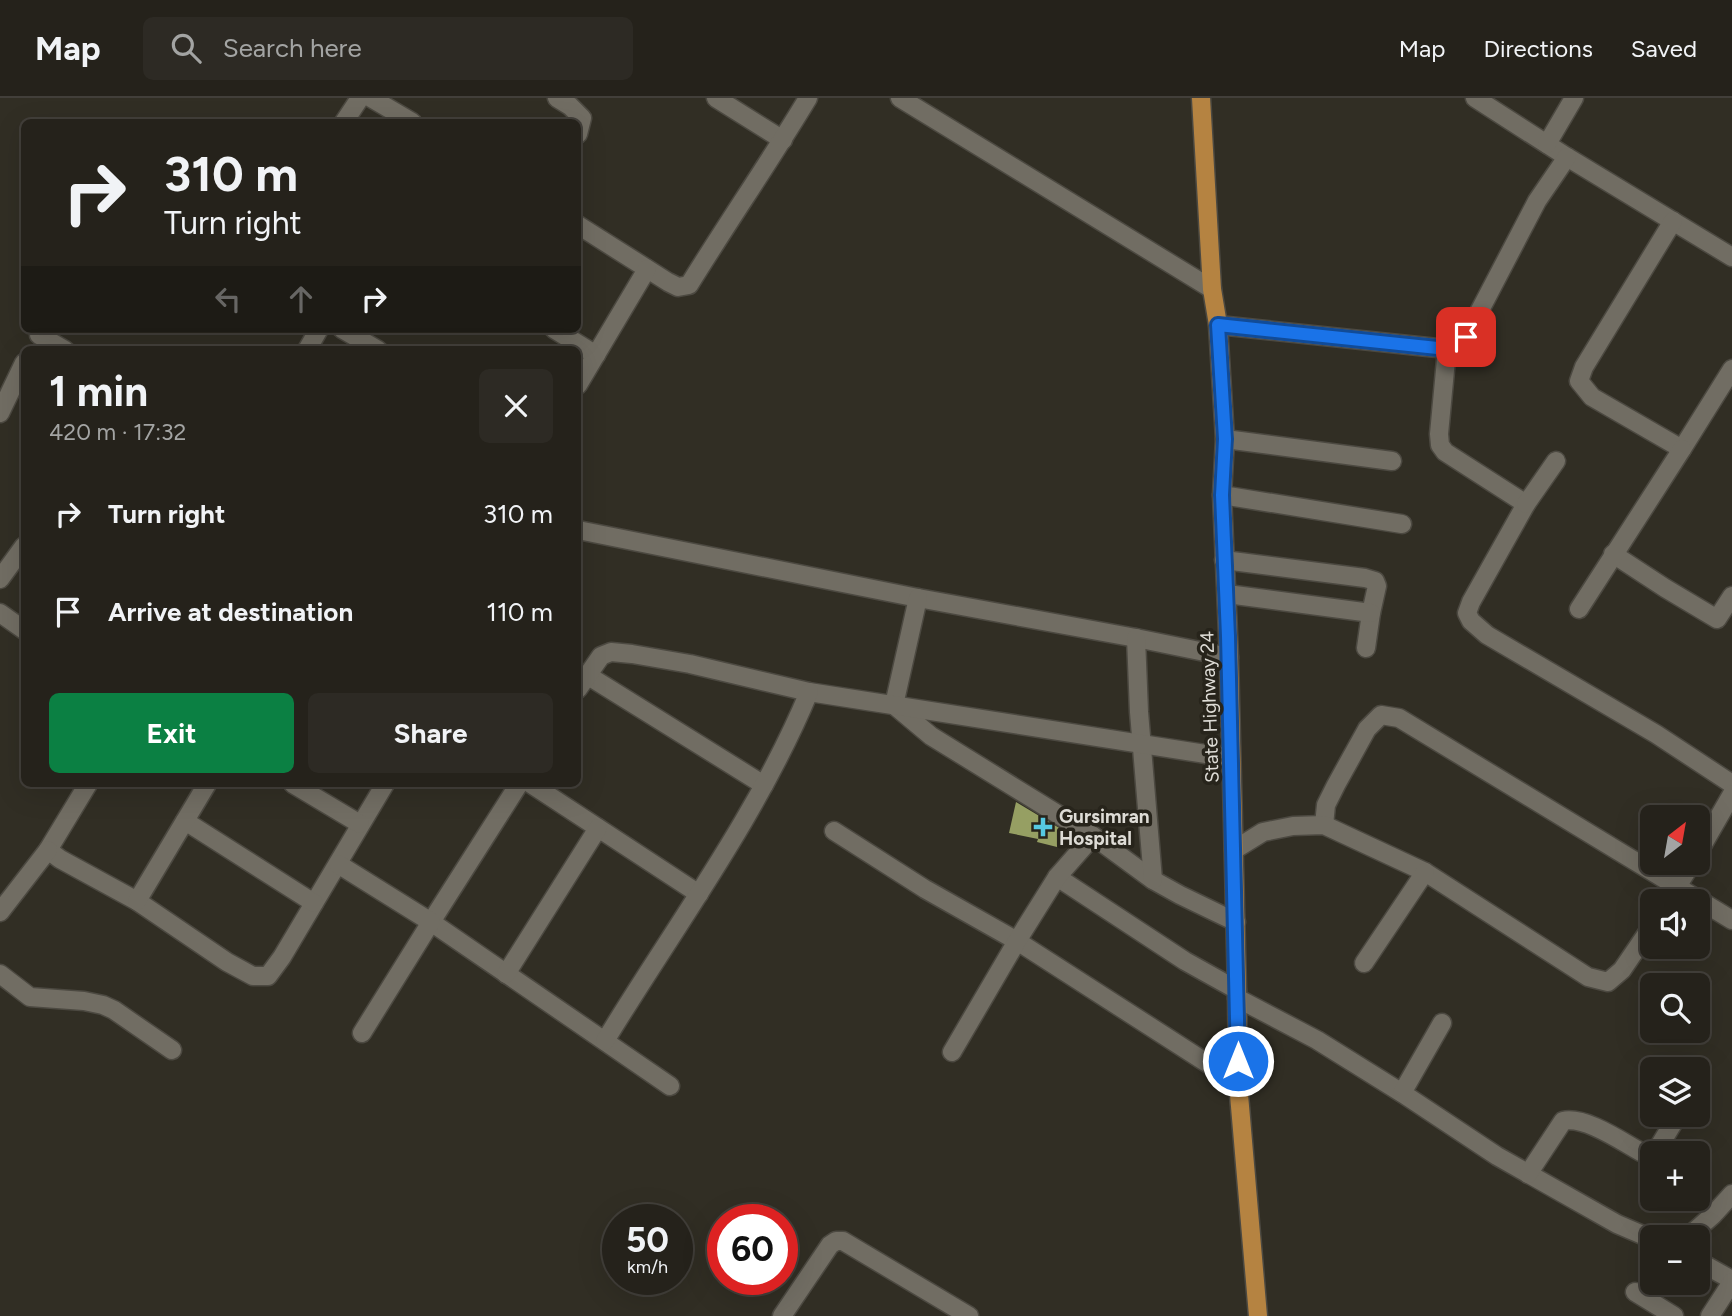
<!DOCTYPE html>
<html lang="en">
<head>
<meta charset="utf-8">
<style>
	body { margin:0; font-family:Figtree,sans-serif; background:#2d2a24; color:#f1f3f6; height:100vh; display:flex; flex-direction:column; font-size:26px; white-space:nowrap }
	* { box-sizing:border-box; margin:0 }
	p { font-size:23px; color:#a3a4a3 }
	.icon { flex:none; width:38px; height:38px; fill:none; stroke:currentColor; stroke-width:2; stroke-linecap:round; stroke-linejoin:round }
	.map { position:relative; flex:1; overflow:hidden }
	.panel { position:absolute; left:21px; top:248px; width:560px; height:441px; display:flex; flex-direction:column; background:#25221b; border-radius:10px; box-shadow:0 7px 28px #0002,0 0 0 2px #423f3a }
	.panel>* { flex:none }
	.banner { position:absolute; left:21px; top:21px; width:560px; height:214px; border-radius:10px; box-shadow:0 7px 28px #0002,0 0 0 2px #423f3a; background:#25221b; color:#f1f3f6; overflow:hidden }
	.needle { width:46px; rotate:31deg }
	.tools { position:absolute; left:1640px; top:707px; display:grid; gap:14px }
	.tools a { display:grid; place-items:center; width:70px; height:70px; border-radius:10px; background:#25221b; box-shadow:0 7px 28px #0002,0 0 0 2px #423f3a; font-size:35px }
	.speed { position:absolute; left:602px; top:1106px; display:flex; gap:14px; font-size:35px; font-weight:700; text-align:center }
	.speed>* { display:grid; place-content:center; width:91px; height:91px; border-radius:50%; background:#25221b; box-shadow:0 7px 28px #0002,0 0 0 2px #423f3a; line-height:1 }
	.speed small { font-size:18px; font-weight:400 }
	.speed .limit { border:10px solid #d22; background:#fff; color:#111 }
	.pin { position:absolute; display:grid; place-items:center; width:60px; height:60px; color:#fff; margin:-30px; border-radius:14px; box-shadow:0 4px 10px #0006 }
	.me { position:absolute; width:77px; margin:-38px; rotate:0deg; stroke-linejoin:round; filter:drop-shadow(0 0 5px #0008) }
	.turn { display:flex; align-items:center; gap:24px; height:147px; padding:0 28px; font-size:32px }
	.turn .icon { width:91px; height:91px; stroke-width:2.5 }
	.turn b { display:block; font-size:49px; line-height:60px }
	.lanes { display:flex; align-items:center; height:66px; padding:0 28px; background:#0003; justify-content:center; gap:35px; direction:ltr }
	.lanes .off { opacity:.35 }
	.round { display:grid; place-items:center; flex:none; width:74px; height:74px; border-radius:10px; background:#2d2a24 }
	.overview { display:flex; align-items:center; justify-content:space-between; height:119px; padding:0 28px }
	h1 { font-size:42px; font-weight:700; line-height:52px }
	.action { display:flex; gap:14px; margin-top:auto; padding:14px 28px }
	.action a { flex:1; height:80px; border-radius:10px; background:#0b8043; color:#fff; font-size:28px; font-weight:700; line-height:80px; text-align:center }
	.action a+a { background:#2d2a24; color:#f1f3f6 }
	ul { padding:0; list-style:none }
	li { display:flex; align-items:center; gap:21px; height:98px; padding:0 28px }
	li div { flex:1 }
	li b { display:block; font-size:26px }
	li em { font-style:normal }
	header { display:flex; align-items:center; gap:42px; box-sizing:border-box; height:98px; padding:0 35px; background:#25221b; border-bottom:2px solid #423f3a }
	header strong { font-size:33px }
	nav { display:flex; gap:38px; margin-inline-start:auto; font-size:24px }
	.search { width:490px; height:63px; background:#2d2a24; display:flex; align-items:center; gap:18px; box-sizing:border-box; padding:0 24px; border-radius:10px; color:#a3a4a3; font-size:26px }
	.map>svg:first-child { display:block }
</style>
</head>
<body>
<header>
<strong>Map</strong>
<div class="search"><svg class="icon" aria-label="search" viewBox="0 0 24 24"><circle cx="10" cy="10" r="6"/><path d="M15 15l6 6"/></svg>Search here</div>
<nav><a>Map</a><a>Directions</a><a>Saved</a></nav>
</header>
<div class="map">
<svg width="1732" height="1218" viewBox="0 0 1732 1218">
	<rect width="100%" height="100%" fill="#312e24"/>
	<path fill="#969f63" d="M1016,704L1061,731L1057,749L1037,744L1038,741L1009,735Z"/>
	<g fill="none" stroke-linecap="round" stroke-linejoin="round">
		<g stroke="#4c4941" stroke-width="21">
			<g id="minor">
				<path d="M371,0L412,24"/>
				<path d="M557,0L570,8L582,20L578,36"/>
				<path d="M716,0L783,42"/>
				<path d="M900,0L1212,191"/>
				<path d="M1475,0L1567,59L1732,159"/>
				<path d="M344,24L360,0"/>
				<path d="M1547,46L1574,0"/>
				<path d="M1673,123L1584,269L1579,283L1592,299L1682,351L1732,271"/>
				<path d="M578,127L668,184L678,189L689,187C728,124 770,63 808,0"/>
				<path d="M1218,227L1447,251L1458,247L1466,239L1537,103L1567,59"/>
				<path d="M342,231L378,252"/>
				<path d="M554,231L596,257"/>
				<path d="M39,237L65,252"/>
				<path d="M1447,251L1439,336L1440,347L1445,354L1526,406L1471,504L1467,515L1471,523L1487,537L1656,636L1732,686"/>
				<path d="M307,252L319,231"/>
				<path d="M578,287L647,171"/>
				<path d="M0,315L24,265"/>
				<path d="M1225,341L1392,363"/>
				<path d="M1222,397L1402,426"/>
				<path d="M1526,406L1556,363"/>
				<path d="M578,432L918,500L1136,540L1229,559"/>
				<path d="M1613,456L1665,490L1717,521L1732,498"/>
				<path d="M1224,462L1365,480L1375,483L1377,488L1371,515L1366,550"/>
				<path d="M0,481L24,448"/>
				<path d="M1227,496L1371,515"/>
				<path d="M918,500L894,607L931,638L1093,738L1153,782L1180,797L1236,824"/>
				<path d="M1579,511L1682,351"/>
				<path d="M0,515L24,532"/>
				<path d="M1136,540L1139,614L1153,782"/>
				<path d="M587,577L764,687"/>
				<path d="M578,591L601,558L611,554L632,556L690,566L809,594L1231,660"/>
				<path d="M88,686L48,752L60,761L137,803L227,864L253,878H268L282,859L385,686"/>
				<path d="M293,686L360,726"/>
				<path d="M519,686L431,824L670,988"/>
				<path d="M531,686L699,796"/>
				<path d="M185,723L314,805"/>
				<path d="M1324,727L1326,707L1336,687L1367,631L1381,617L1399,620L1732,822"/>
				<path d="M834,733L925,791L1017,843L1238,985"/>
				<path d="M1234,752L1263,734L1293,728L1324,727L1425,774L1588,879L1608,884L1622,872L1652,828"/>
				<path d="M1698,755L1732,696"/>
				<path d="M338,766L431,824L362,935"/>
				<path d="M1057,779L1185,863L1237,892"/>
				<path d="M137,803L207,686"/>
				<path d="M1668,803L1692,765"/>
				<path d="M0,814L48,752"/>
				<path d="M1364,865L1425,774"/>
				<path d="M0,876L30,899L84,903L103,907L114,912L172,952"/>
				<path d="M506,876L598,730"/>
				<path d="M1237,900L1317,942L1402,995L1497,1058L1617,1126L1652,1141"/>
				<path d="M605,943C675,828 757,719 809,594"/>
				<path d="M952,954L1017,843L1057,779L1093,738"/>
				<path d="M1402,995L1442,925"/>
				<path d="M1528,1076L1563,1023C1585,1018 1621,1043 1641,1054L1652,1055L1658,1050L1678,1017"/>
				<path d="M1688,1139L1713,1117L1732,1096"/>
				<path d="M1698,1163L1732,1182"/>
				<path d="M1635,1194L1674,1218"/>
				<path d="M782,1218L830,1147L836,1143H843L969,1218"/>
				<path d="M1710,1218L1732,1184"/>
			</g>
		</g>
		<g stroke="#4c4941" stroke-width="21">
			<path id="major" d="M1201,0L1212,191L1218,227L1225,341L1222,397L1229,559L1237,892L1238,985L1258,1218"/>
		</g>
		<use href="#minor" stroke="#716d63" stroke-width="18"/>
		<use href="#major" stroke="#b58341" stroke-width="18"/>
	</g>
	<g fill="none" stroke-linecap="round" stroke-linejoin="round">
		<g stroke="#114b97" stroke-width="18">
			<path id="route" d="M1238,963L1228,538L1222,397L1225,341L1218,227L1447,251L1458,247L1466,239"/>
		</g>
		<use href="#route" stroke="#1a73e8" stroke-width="12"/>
	</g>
	<path fill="#56c9e1" stroke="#27241b" stroke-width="2.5" d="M1039.5 718.5h7v7h7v7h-7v7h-7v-7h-7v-7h7z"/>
	<g text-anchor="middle" stroke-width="7" stroke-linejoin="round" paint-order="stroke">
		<g font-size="19" fill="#dedcd6" stroke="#27241b">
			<text transform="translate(1209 609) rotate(-92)" y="7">State Highway 24</text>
		</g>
		<g font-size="19" font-weight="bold" fill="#dedcd6" stroke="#27241b" text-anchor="start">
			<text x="1059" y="725">Gursimran<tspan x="1059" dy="22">Hospital</tspan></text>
		</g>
	</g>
</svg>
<div class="tools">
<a><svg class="needle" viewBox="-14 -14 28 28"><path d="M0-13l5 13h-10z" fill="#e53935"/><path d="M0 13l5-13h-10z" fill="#a3a4a3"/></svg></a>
<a><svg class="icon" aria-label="sound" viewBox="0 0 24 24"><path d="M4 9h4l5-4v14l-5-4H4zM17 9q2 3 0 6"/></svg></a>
<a><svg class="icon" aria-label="search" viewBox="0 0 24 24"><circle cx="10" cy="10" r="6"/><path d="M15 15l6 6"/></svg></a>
<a><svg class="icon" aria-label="layers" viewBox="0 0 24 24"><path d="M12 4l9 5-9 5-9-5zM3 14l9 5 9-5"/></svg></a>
<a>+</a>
<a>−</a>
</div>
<div class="speed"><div>50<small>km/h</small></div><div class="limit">60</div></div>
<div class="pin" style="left:1466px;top:239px;background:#d93025"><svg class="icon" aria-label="arrive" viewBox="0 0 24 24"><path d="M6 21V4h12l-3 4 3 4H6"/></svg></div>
<svg class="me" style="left:1238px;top:963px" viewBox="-20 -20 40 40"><circle r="17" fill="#1a73e8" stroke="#fff" stroke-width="3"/><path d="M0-11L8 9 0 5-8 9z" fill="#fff"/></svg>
<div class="banner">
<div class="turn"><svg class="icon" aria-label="right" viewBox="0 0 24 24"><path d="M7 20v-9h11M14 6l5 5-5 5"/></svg><div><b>310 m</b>Turn right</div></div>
<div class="lanes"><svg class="icon off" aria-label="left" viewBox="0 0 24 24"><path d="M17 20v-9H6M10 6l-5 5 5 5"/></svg><svg class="icon off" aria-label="ahead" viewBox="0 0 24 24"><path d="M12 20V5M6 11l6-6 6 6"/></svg><svg class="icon" aria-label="right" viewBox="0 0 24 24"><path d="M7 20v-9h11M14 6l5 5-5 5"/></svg></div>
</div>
<section class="panel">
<div class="overview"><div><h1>1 min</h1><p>420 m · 17:32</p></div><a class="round"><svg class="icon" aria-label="close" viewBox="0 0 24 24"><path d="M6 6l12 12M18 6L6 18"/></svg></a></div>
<ul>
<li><svg class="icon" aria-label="right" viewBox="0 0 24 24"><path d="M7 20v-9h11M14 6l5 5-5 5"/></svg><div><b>Turn right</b></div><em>310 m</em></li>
<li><svg class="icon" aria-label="arrive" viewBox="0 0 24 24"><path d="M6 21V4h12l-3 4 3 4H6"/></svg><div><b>Arrive at destination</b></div><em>110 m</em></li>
</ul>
<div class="action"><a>Exit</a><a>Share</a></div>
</section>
</div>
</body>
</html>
